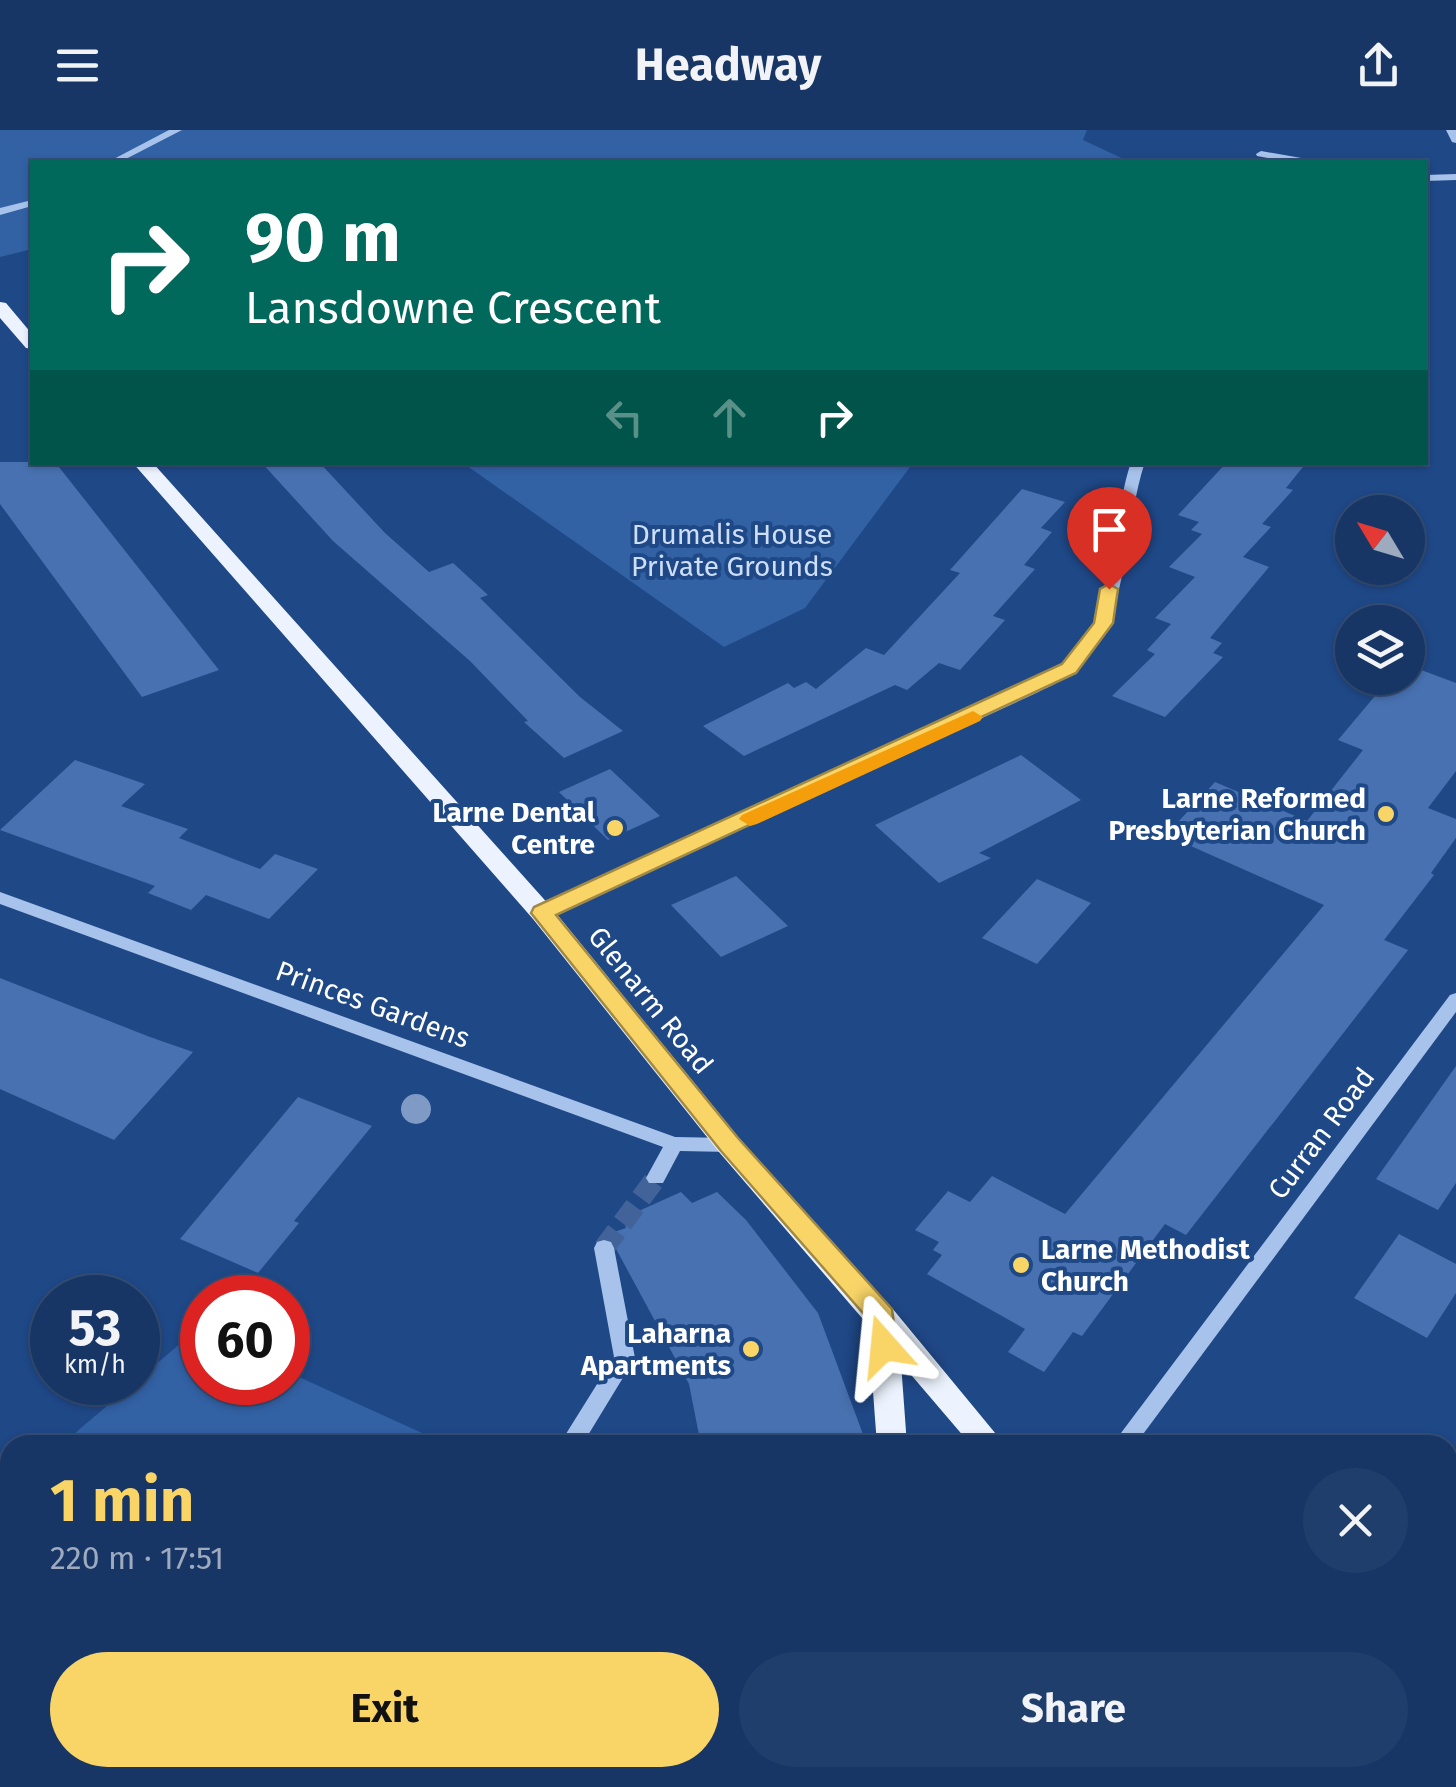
<!DOCTYPE html>
<html lang="en">
<head>
<meta charset="utf-8">
<style>
	body { margin:0; font-family:"Fira Sans",sans-serif; background:#203e6b; color:#f1f3f6; height:100vh; display:flex; flex-direction:column; font-size:38px; white-space:nowrap }
	* { box-sizing:border-box; margin:0 }
	p { font-size:32px; color:#9eabbf }
	.icon { flex:none; width:55px; height:55px; fill:none; stroke:currentColor; stroke-width:2; stroke-linecap:round; stroke-linejoin:round }
	.map { position:relative; flex:1; overflow:hidden }
	.drawer { position:absolute; left:0px; top:1305px; width:1458px; height:352px; display:flex; flex-direction:column; background:#173665; border-radius:30px 30px 0 0; box-shadow:0 2px 8px #0004,0 0 0 2px #365079 }
	.drawer>* { flex:none }
	.guide { position:absolute; left:30px; top:30px; width:1398px; height:305px; border-radius:0px; box-shadow:0 2px 8px #0004,0 0 0 2px #365079; background:#00695c; color:#fff; overflow:hidden }
	.needle { width:65px; rotate:308deg }
	.controls { position:absolute; left:1335px; top:365px; display:grid; gap:20px }
	.controls a { display:grid; place-items:center; width:90px; height:90px; border-radius:50%; background:#173665; box-shadow:0 2px 8px #0004,0 0 0 2px #365079; font-size:50px }
	.speed { position:absolute; left:30px; top:1145px; display:flex; gap:20px; font-size:50px; font-weight:700; text-align:center }
	.speed>* { display:grid; place-content:center; width:130px; height:130px; border-radius:50%; background:#173665; box-shadow:0 2px 8px #0004,0 0 0 2px #365079; line-height:1 }
	.speed small { font-size:25px; font-weight:400 }
	.speed .limit { border:15px solid #d22; background:#fff; color:#111 }
	.pin { position:absolute; display:grid; place-items:center; width:85px; height:85px; color:#fff; margin:-102px -42px; border-radius:50% 50% 50% 0; rotate:-45deg; box-shadow:0 0 10px #0007 }
	.pin .icon { rotate:45deg }
	.me { position:absolute; width:110px; margin:-55px; rotate:342deg; stroke-linejoin:round; filter:drop-shadow(0 0 8px #0008) }
	.turn { display:flex; align-items:center; gap:35px; height:210px; padding:0 50px; font-size:45px }
	.turn .icon { width:130px; height:130px; stroke-width:2.5 }
	.turn b { display:block; font-size:70px; line-height:85px }
	.lanes { display:flex; align-items:center; height:95px; padding:0 50px; background:#0003; justify-content:center; gap:50px; direction:ltr }
	.lanes .off { opacity:.35 }
	.round { display:grid; place-items:center; flex:none; width:105px; height:105px; border-radius:52px; background:#203e6b }
	.overview { display:flex; align-items:center; justify-content:space-between; height:170px; padding:0 50px }
	h1 { font-size:60px; font-weight:700; line-height:75px; color:#f9d568 }
	.button { display:flex; gap:20px; margin-top:auto; padding:20px 50px }
	.button a { flex:1; height:115px; border-radius:60px; background:#f9d568; color:#111; font-size:40px; font-weight:700; line-height:115px; text-align:center }
	.button a+a { background:#203e6b; color:#f1f3f6 }
	header { display:flex; justify-content:space-between; align-items:center; height:130px; padding:0 50px; background:#173665; font-size:45px; font-weight:700 }
	.map>svg:first-child { display:block }
</style>
</head>
<body>
<header><svg class="icon" aria-label="menu" viewBox="0 0 24 24"><path d="M4 6h16M4 12h16M4 18h16"/></svg>Headway<svg class="icon" aria-label="share" viewBox="0 0 24 24"><path d="M12 15V3M7 8l5-5 5 5M5 13v7h14v-7"/></svg></header>
<div class="map">
<svg width="1456" height="1657" viewBox="0 0 1456 1657">
	<rect width="100%" height="100%" fill="#1f4887"/>
	<g fill="#3261a4">
		<path d="M0,0H1087L1083,10L1130,32H32V119L0,127Z"/>
		<path d="M463,333H913L805,478L724,517Z"/>
		<path d="M195,1201L202,1204V1252H288V1242L444,1313L61,1315Z"/>
	</g>
	<g fill="#4771b0">
		<path d="M0,332H55L219,540L142,567L0,374Z"/>
		<path d="M261,332H319L385,403L429,442L453,433L488,465L480,468L580,567L623,601L564,628L524,592L528,591L470,531L333,411Z"/>
		<path d="M1227,332H1307L1286,358L1293,360L1262,394L1271,397L1243,427L1269,437L1210,508L1222,513L1213,523L1223,527L1165,587L1112,566L1155,524L1147,520L1171,494L1155,488L1195,447L1169,437L1202,404L1191,400L1199,392L1178,385Z"/>
		<path d="M1022,359L1065,372L1041,398L1052,402L1024,435L1035,439L993,486L1005,490L960,540L939,533L907,560L895,555L744,626L703,596L788,553L794,558L806,552L816,559L866,518L884,525L960,443L950,440Z"/>
		<path d="M1408,535L1456,553V641L1428,678L1456,689V708L1431,743L1434,745L1384,810L1408,820L1186,1105L1165,1094L1082,1206L1073,1202L1044,1242L1008,1222L1025,1199L927,1144L942,1125L933,1120L939,1112L915,1100L948,1061L970,1072L992,1046L1065,1084L1324,775L1166,705L1215,652L1307,691L1363,620L1338,610L1390,548H1408Z"/>
		<path d="M1021,625L1081,670L979,723L991,728L939,753L875,695Z"/>
		<path d="M75,630L145,654L121,676L188,699L179,708L260,739L275,724L318,739L269,789L206,765L191,780L148,763L155,756L0,700Z"/>
		<path d="M610,639L660,686L608,710L559,662Z"/>
		<path d="M736,746L788,796L721,827L671,775Z"/>
		<path d="M1037,749L1091,773L1037,834L982,808Z"/>
		<path d="M0,848L150,907L193,922L114,1010L0,959Z"/>
		<path d="M1456,936V1053L1438,1080L1376,1049Z"/>
		<path d="M298,967L372,996L294,1091L299,1093L258,1143L180,1109Z"/>
		<path d="M681,1062L692,1073L717,1062L746,1090L818,1183L867,1315H701L689,1254L608,1104L626,1098L623,1088Z"/>
		<path d="M1399,1104L1456,1134V1163L1427,1208L1354,1168Z"/>
	</g>
	<g fill="none" stroke-linecap="round" stroke-linejoin="round">
		<g stroke="#416399" stroke-width="21" stroke-dasharray="21 10" stroke-linecap="butt">
			<path d="M604,1118L656,1048"/>
			<path d="M703,1648L717,1657"/>
		</g>
		<g fill="#a8c3eb" fill-rule="evenodd">
			<path d="M169,0H182L120,32H108Z"/>
			<path d="M1446,0H1456V13L1452,12Z"/>
			<path d="M1261,21L1307,29L1312,32H1291L1257,26L1256,24Z"/>
			<path d="M1456,44V50L1425,51V45Z"/>
			<path d="M32,70V76L0,85V78Z"/>
			<path d="M1131,332H1145C1122,400 1132,492 1073,542C1061,552 1046,558 1032,565L548,787H536L533,783L536,779L1022,559C1042,548 1064,538 1079,519C1113,476 1113,386 1131,332Z"/>
			<path d="M0,762L675,1007L729,1008L736,1010L739,1015L736,1020L729,1022L680,1021L663,1053H649L646,1048L663,1017L0,774Z"/>
			<path d="M1456,863V882L1135,1315H1112L1450,865Z"/>
			<path d="M604,1110L611,1112L614,1118L635,1228L582,1315H559L614,1227L594,1118L597,1112Z"/>
			<path d="M871,1648H898L894,1657H867Z"/>
		</g>
		<g fill="#ecf3fe" fill-rule="evenodd">
			<path d="M0,172L6,173L32,204V219L26,218L0,188Z"/>
			<path d="M132,332H152L551,777L739,1008L886,1176L892,1178L1005,1315H971L901,1233L907,1315H877L868,1195L719,1022L533,789Z"/>
			<path d="M1222,1648H1258L1262,1657H1225Z"/>
		</g>
	</g>
	<circle fill="#7f9ac5" cx="416" cy="979" r="15"/>
	<path fill="#f9d568" stroke="#a28a44" stroke-width="2.5" d="M1109,454L1118,459L1113,493L1076,543L556,785L738,1008L892,1179L897,1216L894,1224L884,1227L874,1224L869,1190L721,1021L531,783L534,777L1062,534L1094,493L1100,459Z"/>
	<path fill="#f59e0b" d="M973,581L983,587L980,591L757,694L750,696L739,689L742,685Z"/>
	<g fill="#f9d568" stroke="#1f4887" stroke-width="4">
		<circle cx="1386" cy="684" r="10"/>
		<circle cx="615" cy="698" r="10"/>
		<circle cx="1021" cy="1135" r="10"/>
		<circle cx="751" cy="1219" r="10"/>
	</g>
	<g text-anchor="middle" stroke-width="8" stroke-linejoin="round" paint-order="stroke">
		<g font-size="28" fill="#cddef8" stroke="#1f4887">
			<text x="732" y="414">Drumalis House<tspan x="732" dy="32">Private Grounds</tspan></text>
		</g>
		<g font-size="28" font-weight="bold" fill="#fff" stroke="#1f4887" text-anchor="end">
			<text x="1366" y="678">Larne Reformed<tspan x="1366" dy="32">Presbyterian Church</tspan></text>
			<text x="595" y="692">Larne Dental<tspan x="595" dy="32">Centre</tspan></text>
			<text x="1041" y="1129" text-anchor="start">Larne Methodist<tspan x="1041" dy="32">Church</tspan></text>
			<text x="731" y="1213">Laharna<tspan x="731" dy="32">Apartments</tspan></text>
		</g>
		<g font-size="28" fill="#fff" stroke="#1f4887">
			<text transform="translate(651 870) rotate(51)" y="10">Glenarm Road</text>
			<text transform="translate(373 874) rotate(20)" y="10">Princes Gardens</text>
			<text transform="translate(1321 1003) rotate(-53)" y="10">Curran Road</text>
		</g>
	</g>
</svg>
<div class="controls">
<a><svg class="needle" viewBox="-14 -14 28 28"><path d="M0-13l5 13h-10z" fill="#e53935"/><path d="M0 13l5-13h-10z" fill="#9eabbf"/></svg></a>
<a><svg class="icon" aria-label="layers" viewBox="0 0 24 24"><path d="M12 4l9 5-9 5-9-5zM3 14l9 5 9-5"/></svg></a>
</div>
<div class="speed"><div>53<small>km/h</small></div><div class="limit">60</div></div>
<div class="pin" style="left:1109px;top:459px;background:#d93025"><svg class="icon" aria-label="arrive" viewBox="0 0 24 24"><path d="M6 21V4h12l-3 4 3 4H6"/></svg></div>
<svg class="me" style="left:884px;top:1216px" viewBox="-20 -20 40 40"><path d="M0-17L14 15 0 8-14 15z" fill="#f9d568" stroke="#fff" stroke-width="4"/></svg>
<div class="guide">
<div class="turn"><svg class="icon" aria-label="right" viewBox="0 0 24 24"><path d="M7 20v-9h11M14 6l5 5-5 5"/></svg><div><b>90 m</b>Lansdowne Crescent</div></div>
<div class="lanes"><svg class="icon off" aria-label="left" viewBox="0 0 24 24"><path d="M17 20v-9H6M10 6l-5 5 5 5"/></svg><svg class="icon off" aria-label="ahead" viewBox="0 0 24 24"><path d="M12 20V5M6 11l6-6 6 6"/></svg><svg class="icon" aria-label="right" viewBox="0 0 24 24"><path d="M7 20v-9h11M14 6l5 5-5 5"/></svg></div>
</div>
<section class="drawer">
<div class="overview"><div><h1>1 min</h1><p>220 m · 17:51</p></div><a class="round"><svg class="icon" aria-label="close" viewBox="0 0 24 24"><path d="M6 6l12 12M18 6L6 18"/></svg></a></div>
<div class="button"><a>Exit</a><a>Share</a></div>
</section>
</div>
</body>
</html>
